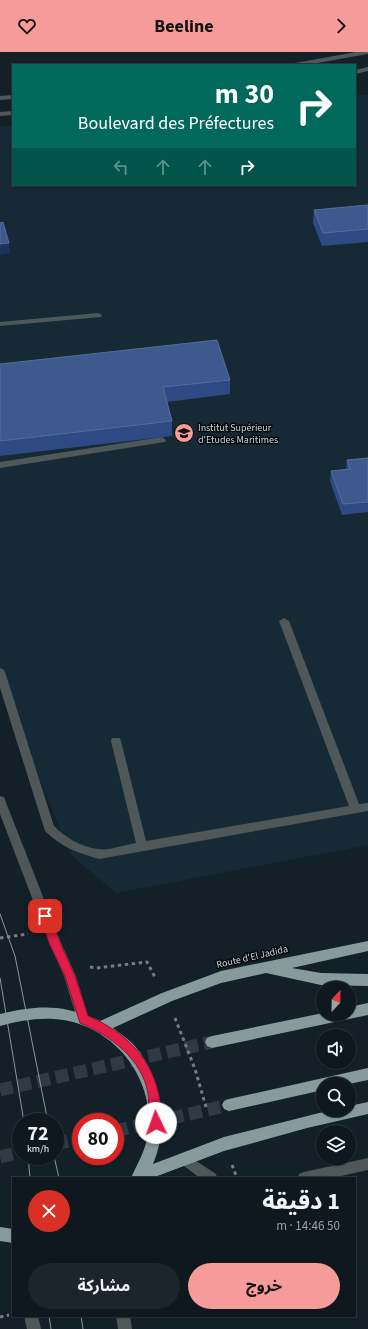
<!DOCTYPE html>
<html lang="ar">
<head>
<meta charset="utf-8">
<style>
	body { margin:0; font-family:"Source Sans 3","Noto Sans Arabic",sans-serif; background:#1c252b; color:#f1f3f6; direction:rtl; height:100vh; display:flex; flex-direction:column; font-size:15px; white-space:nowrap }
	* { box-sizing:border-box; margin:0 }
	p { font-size:13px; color:#9ba0a4 }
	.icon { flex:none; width:22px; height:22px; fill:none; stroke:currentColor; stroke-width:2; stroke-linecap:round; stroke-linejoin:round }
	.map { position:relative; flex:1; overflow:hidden; direction:ltr }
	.panel { position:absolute; left:12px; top:1125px; width:344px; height:140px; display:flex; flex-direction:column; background:#0e181e; border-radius:0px; box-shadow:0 1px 3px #0004,0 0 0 1px #2e373c; direction:rtl }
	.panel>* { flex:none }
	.banner { position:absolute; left:12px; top:12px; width:344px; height:122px; border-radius:0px; box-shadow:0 1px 3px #0004,0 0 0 1px #2e373c; direction:rtl; background:#00695c; color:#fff; overflow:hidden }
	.needle { width:26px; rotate:22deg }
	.tools { position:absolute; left:316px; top:929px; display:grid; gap:8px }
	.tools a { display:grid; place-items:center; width:40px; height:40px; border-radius:50%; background:#0e181e; box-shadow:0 1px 3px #0004,0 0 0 1px #2e373c; font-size:20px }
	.speed { position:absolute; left:12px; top:1061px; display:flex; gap:8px; font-size:20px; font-weight:700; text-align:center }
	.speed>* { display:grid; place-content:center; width:52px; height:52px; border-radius:50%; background:#0e181e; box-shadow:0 1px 3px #0004,0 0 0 1px #2e373c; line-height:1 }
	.speed small { font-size:10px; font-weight:400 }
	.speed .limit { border:6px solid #d22; background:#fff; color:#111 }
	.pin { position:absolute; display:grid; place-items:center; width:34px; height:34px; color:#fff; margin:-17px; border-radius:8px; box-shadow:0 2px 6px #0006 }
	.me { position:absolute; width:44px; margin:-22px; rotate:357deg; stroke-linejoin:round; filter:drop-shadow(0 0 3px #0008) }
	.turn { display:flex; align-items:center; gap:14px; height:84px; padding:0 16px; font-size:18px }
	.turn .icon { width:52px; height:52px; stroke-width:2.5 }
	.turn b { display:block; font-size:28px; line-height:34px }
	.lanes { display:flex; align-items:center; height:38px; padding:0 16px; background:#0003; justify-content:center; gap:20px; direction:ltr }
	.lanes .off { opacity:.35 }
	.round { display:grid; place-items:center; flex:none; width:42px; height:42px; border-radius:21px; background:#1c252b }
	.summary { display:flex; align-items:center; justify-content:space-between; height:68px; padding:0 16px }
	h1 { font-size:24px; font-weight:700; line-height:30px }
	.primary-button { display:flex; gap:8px; margin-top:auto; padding:8px 16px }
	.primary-button a { flex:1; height:46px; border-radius:24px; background:#f59b9a; color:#111; font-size:16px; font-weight:700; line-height:46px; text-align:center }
	.primary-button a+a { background:#1c252b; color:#f1f3f6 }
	header { display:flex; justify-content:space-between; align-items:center; height:52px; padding:0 16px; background:#f59b9a; color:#111; font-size:18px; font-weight:700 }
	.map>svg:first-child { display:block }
</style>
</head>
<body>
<header><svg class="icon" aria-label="forward" viewBox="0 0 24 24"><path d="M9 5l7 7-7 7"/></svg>Beeline<svg class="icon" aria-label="heart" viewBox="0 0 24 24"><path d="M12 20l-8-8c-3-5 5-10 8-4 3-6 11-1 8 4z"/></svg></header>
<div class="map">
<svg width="368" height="1277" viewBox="0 0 368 1277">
	<rect width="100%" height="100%" fill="#132028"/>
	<path fill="#152a35" d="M355,43H368V793L116,841L70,802L0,629V74H13V133H355Z"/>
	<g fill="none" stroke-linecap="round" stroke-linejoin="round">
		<g stroke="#2f3b43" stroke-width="13" stroke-dasharray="13 6" stroke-linecap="butt">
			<path d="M0,1038L212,990"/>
			<path d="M115,1079L229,1053"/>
			<path d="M55,1092L81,1086"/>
			<path d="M0,1105L21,1100"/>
		</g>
		<g stroke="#717c83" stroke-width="3" stroke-dasharray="3.5 3.5" stroke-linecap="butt">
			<path d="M0,886L28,882"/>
			<path d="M90,915L96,916L147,910L156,927"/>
			<path d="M175,966L195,1017L206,1055"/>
			<path d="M232,1113L237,1126"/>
			<path d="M0,1265L9,1263"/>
		</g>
		<g fill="#4f5758" fill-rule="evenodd">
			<path d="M98,261L102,263L101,265L0,274V270Z"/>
			<path d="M162,385L166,388L165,390L0,416V410Z"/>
			<path d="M284,566L289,569L359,752L368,751V759L99,807C78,801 61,795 45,779L0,636V616L3,617L5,620L54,774C66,786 81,795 98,797C109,799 124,793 136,791L111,689L112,686H120L121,689L146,789L349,754L279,569Z"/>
		</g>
		<g fill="#4f5758" fill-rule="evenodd">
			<path d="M184,1101L216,1122L217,1126H200L180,1111L178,1107L180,1103Z"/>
			<path d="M368,1106V1118L332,1126H298L299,1122L304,1120Z"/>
		</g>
		<g fill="#4f5758" fill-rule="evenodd">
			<path d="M356,0H368V2L306,13H292L295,11Z"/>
			<path d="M368,15V19L355,22V18Z"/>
			<path d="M13,43V47L0,48V44Z"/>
			<path d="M13,59V63L0,64V60Z"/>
			<path d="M0,744L4,745L5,748L62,893L76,924L89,967L87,971L83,972L79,971L77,967L64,924L50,893L0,762Z"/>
			<path d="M24,1264H38L41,1277H27Z"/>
			<path d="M116,1264H130L132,1277H118Z"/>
		</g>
		<g fill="#889b9c" fill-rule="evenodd">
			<path d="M368,889V899L292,916L321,921L368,922V934L321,933L266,921L221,931L172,949L113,976C119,981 127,986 132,991C162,1024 170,1072 153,1112L224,1085L331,1058H349V1054L368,1050V1062L307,1076L224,1099L152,1126H131C138,1110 146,1098 148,1081C156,1025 111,970 54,967C35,966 18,969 0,974V962C39,953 63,952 100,969L162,941L221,919Z"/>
			<path d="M368,951V963L212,996L207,994L205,990L207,986L212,984L323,961V962H349V955Z"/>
			<path d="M368,1016V1028L349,1032H323V1038L229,1059L224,1057L222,1053L224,1049L229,1047Z"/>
			<path d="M0,1175L13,1177V1191L0,1189Z"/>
		</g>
		<g stroke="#8d989e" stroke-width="1">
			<path d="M0,862L15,904L48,1070"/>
			<path d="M0,926L24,1070"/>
			<path d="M28,1104L30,1126"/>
			<path d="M54,1104L59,1126"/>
			<path d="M49,1264L51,1277"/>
			<path d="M81,1264L83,1277"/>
		</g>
	</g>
	<g fill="#2d4a84">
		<path d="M368,153V190L322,194L313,171L314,158Z"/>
		<path d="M0,312L230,328V342L167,350L172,369V384L0,404Z"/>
		<path d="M368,406V460L342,463L330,429L331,419L346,417L347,408Z"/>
	</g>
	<path fill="#1b335b" d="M9,191L10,201L0,203V192Z"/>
	<g fill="#3e598d" stroke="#546d99">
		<path d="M368,153V177L323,181L314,158Z"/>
		<path d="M3,170L9,191L0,192V171Z"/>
		<path d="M217,288L230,328L163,335L172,369L0,389V312Z"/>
		<path d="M368,406V450L343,452L331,419L350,417L347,408Z"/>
	</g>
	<path fill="#e11d48" stroke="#92132f" d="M45,860L49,861L50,864L61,893L75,924L88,964C126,980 154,1008 160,1050C162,1058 163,1067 160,1075L156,1076L152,1075C149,1069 149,1050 148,1041C142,1007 110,983 80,971L65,924L50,893L40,864L41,861Z"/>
	<defs>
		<g id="university-disc" transform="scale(1)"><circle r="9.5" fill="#f59b9a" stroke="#05090c"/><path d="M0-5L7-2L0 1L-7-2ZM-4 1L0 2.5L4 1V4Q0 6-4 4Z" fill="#111"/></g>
	</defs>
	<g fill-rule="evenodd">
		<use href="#university-disc" x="184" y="381"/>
	</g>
	<g text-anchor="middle" stroke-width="3" stroke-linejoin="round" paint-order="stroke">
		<g font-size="10" fill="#ccd5da" stroke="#05090c" text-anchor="start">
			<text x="198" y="379">Institut Supérieur<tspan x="198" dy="12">d'Etudes Maritimes</tspan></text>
		</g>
		<g font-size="10" fill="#ccd5da" stroke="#05090c">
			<text transform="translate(252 904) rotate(-13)" y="4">Route d'El Jadida</text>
		</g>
	</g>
</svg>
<div class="tools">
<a><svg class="needle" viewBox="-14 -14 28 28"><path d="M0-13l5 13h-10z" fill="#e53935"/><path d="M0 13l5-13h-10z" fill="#9ba0a4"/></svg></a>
<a><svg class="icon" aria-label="sound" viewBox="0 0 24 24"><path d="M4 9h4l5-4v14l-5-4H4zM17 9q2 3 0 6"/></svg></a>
<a><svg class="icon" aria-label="search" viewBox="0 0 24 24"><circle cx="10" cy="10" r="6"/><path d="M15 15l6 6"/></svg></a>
<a><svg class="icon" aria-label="layers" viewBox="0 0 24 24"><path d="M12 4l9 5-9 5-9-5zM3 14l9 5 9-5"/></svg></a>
</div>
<div class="speed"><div>72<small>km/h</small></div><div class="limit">80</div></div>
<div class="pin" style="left:45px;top:864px;background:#d93025"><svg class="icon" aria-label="arrive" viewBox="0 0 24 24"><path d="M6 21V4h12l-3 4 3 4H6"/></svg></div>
<svg class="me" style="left:156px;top:1071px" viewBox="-20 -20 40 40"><circle r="19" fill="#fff"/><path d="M0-13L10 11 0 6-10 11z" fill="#e11d48"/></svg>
<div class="banner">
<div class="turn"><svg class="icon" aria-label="right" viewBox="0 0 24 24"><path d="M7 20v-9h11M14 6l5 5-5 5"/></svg><div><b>30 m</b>Boulevard des Préfectures</div></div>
<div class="lanes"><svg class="icon off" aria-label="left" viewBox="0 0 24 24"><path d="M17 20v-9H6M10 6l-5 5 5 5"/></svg><svg class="icon off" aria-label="ahead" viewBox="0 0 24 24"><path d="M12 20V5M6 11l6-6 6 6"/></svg><svg class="icon off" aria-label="ahead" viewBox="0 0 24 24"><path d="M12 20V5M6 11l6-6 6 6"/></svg><svg class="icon" aria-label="right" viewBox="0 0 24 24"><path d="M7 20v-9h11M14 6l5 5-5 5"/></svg></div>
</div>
<section class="panel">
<div class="summary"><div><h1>1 دقيقة</h1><p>50 m · 14:46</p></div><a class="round" style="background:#d93025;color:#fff"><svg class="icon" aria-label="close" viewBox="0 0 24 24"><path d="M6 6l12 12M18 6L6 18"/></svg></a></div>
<div class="primary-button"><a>خروج</a><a>مشاركة</a></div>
</section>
</div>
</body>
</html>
